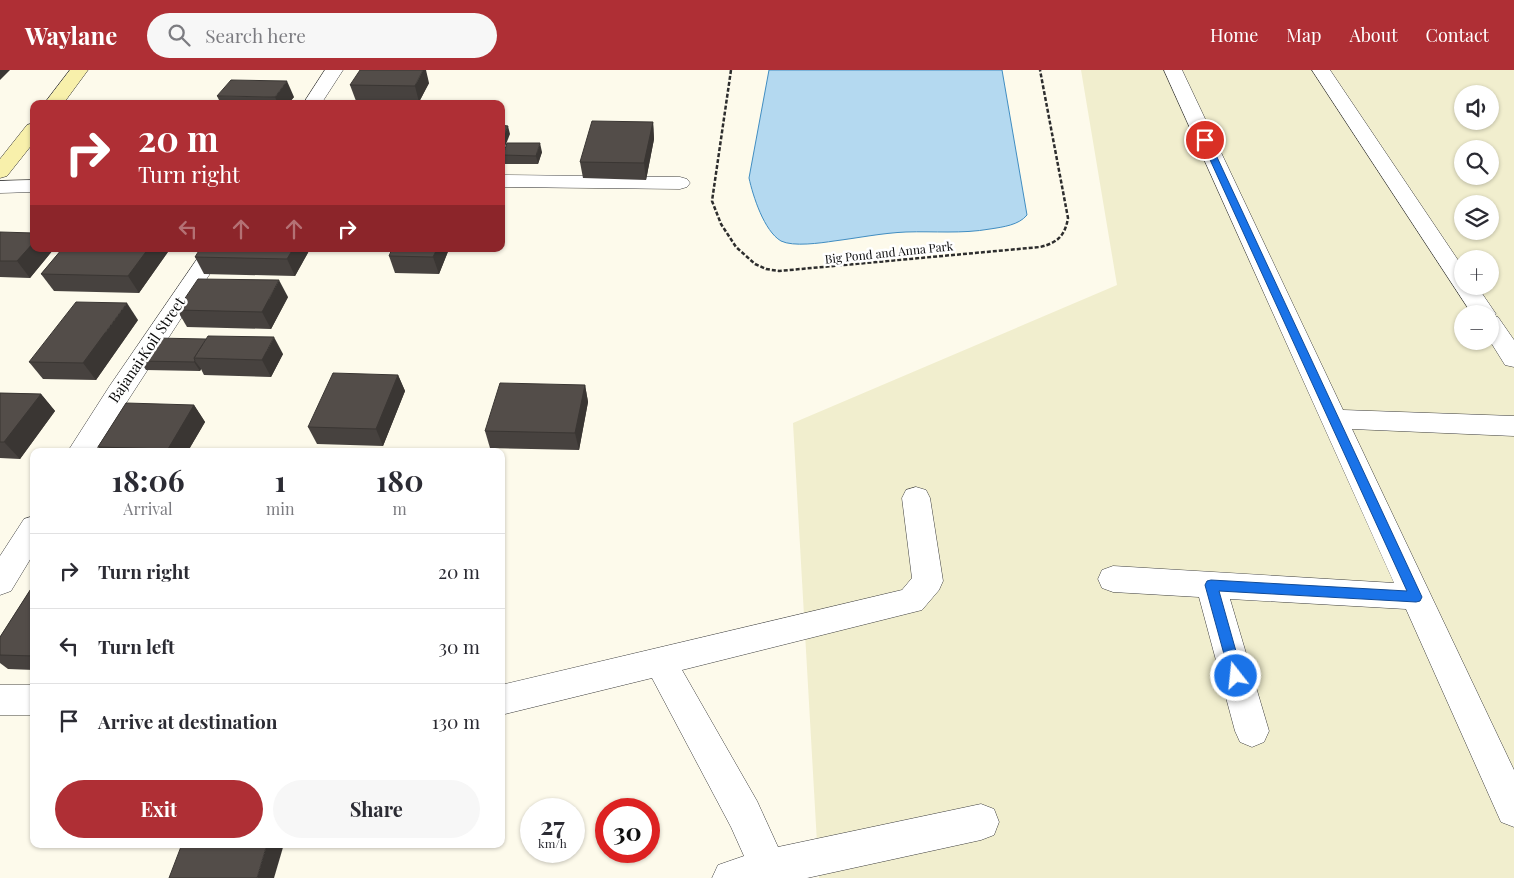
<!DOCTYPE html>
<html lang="en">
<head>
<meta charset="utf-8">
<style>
	body { margin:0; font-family:"Playfair Display",serif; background:#f7f7f7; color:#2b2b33; height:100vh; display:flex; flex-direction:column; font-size:19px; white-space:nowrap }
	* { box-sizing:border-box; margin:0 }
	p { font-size:16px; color:#7c7c81 }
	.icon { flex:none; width:28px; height:28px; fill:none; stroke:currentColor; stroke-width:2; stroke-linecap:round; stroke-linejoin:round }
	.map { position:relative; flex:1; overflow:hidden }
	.details { position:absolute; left:30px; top:378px; width:475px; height:400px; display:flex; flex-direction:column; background:#fff; border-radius:10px; box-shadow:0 1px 4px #0004 }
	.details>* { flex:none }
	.hud { position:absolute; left:30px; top:30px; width:475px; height:152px; border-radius:10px; box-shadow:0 1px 4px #0004; background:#af2f35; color:#fff; overflow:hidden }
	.tools { position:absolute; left:1454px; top:15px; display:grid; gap:10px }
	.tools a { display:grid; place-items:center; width:45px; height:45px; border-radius:50%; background:#fff; box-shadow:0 1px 4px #0004; font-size:25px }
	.speed { position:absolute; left:520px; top:728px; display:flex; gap:10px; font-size:25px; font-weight:700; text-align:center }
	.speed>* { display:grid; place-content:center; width:65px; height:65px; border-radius:50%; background:#fff; box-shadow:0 1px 4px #0004; line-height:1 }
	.speed small { font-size:12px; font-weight:400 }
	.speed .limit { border:8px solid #d22; background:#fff; color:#111 }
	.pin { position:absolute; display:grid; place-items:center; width:42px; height:42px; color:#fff; margin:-21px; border:2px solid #fff; border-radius:50%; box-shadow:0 1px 5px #0007 }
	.me { position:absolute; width:55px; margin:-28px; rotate:344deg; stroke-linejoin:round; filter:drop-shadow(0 0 4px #0008) }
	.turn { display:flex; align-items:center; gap:18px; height:105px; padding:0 25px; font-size:22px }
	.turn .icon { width:65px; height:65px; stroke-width:2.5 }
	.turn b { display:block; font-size:35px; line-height:42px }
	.lanes { display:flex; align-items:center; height:48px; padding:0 25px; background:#0003; justify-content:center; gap:25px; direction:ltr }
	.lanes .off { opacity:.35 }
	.eta { display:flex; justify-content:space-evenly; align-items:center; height:85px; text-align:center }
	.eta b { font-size:30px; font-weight:700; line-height:35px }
	.primary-button { display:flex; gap:10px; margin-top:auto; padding:10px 25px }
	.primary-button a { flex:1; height:58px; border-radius:30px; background:#af2f35; color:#fff; font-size:20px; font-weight:700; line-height:58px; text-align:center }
	.primary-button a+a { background:#f7f7f7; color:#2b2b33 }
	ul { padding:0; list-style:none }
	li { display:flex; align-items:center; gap:15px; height:75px; padding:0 25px; border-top:1px solid #e1e1e2 }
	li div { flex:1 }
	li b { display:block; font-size:19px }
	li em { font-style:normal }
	header { display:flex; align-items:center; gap:30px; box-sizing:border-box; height:70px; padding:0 25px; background:#af2f35; color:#fff }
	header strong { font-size:24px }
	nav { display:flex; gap:28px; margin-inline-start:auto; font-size:18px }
	.search { width:350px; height:45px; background:#f7f7f7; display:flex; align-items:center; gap:12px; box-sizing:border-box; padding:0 18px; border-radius:28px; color:#7c7c81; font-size:19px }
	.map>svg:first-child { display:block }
</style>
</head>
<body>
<header>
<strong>Waylane</strong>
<div class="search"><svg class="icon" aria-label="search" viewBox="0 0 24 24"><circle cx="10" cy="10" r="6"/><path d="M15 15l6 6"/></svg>Search here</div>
<nav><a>Home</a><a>Map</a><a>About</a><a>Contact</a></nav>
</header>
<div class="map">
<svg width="1514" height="808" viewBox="0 0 1514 808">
	<rect width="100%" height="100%" fill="#fdfaeb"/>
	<path fill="#f1eece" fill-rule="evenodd" d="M1081,0H1514V808H819L793,353L1117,215ZM1462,24H1490V51H1462ZM1462,79H1490V106H1462ZM1462,134H1490V161H1462ZM1462,189H1490V216H1462ZM1462,244H1490V271H1462Z"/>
	<path fill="#b4d9f0" stroke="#418dc1" d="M769,0H1002L1027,145C1019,155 1003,157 990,159C962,164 934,161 906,162C882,163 858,168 834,171C821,173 793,177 781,171C764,161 753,126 749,108Z"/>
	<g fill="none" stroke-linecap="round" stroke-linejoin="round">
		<g stroke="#3e3e3e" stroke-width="1">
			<g id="street">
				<path d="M325,0H343L321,34H303Z"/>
				<path d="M1164,0H1182L1343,340L1514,346V366L1352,359L1514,700V757L1501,752L1406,539L1230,529L1269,661L1264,672L1252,677L1240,672L1235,661L1199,527L1113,522L1102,518L1098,509L1102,500L1113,496L1394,513Z"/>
				<path d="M1312,0H1330L1462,196V216H1477L1496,244L1494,246L1498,247L1514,270V297L1505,295L1490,271V244H1472Z"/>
				<path d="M501,105L680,107L687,109L690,113L687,117L680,119L501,117Z"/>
				<path d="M34,110V122L0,123V111Z"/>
				<path d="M204,179H226L95,381H68L109,317Z"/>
				<path d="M916,417L926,420L930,428L943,511L939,520L922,540L682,600L757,731L778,777L981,734L994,739L999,752L994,765L981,770L807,808H712L718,795L744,786L731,757L652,608L501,645V615L902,520L912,508L902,428L906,420Z"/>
				<path d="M34,446V483L11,521L0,525V486L24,449Z"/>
				<rect x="0" y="615" width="34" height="30"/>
			</g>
		</g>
		<g stroke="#2d2d2d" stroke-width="1">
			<g id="secondary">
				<path d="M70,0H88L63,34H44Z"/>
				<path d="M34,53V72L7,106L0,108V89L27,55Z"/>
			</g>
		</g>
		<path stroke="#2d2d2d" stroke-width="2.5" stroke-dasharray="4 2" stroke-linecap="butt" d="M731,0L712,131L721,154L736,177L755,194L766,199L779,201L1040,177C1057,173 1065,166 1068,148L1040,0"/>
		<use href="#street" fill="#fff" fill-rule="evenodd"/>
		<use href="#secondary" fill="#f8f0ab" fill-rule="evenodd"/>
	</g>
	<g fill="#47423f">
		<path d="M429,13L419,32L356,31L350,15Z"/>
		<path d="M217,26L294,27L288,34H221Z"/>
		<path d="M653,52L654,69L646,110L583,108L580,92Z"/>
		<path d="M542,82L538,94H505L503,85Z"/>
		<path d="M0,162L53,180L30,208L0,207Z"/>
		<path d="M62,179H170L139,223L54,221L41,204Z"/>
		<path d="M310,179L295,206L204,204L195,187Z"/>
		<path d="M449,179L439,204L395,203L389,186Z"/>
		<path d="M288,227L271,259L187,257L177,240Z"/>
		<path d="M138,250L96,310L43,309L29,292Z"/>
		<path d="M155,268L283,284L271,307L204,305L201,299L200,301L146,300L140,291Z"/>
		<path d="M398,305L405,321L383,376L317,374L308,357Z"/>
		<path d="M585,315L588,332L579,380L490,378L485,361Z"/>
		<path d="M0,323L41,324L55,341L20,389L0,388Z"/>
		<path d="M194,335L205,352L188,381H102L98,377Z"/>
		<path d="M34,514V600L8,599L0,593V567Z"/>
	</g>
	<g fill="#3a3633">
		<path d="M0,0H10L0,10Z"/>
		<path d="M423,0H426L429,13L419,32L415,16Z"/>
		<path d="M287,11L294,27L288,34H278L275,27Z"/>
		<path d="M653,52L654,69L646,110L644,93Z"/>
		<path d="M508,56L510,64L501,87V73Z"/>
		<path d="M540,73L542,82L538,94L536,86Z"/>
		<path d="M34,172V179H52L53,180L30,208L17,191Z"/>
		<path d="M148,179H170L139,223L128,206Z"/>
		<path d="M293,179H310L295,206L287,189Z"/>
		<path d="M437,179H449L439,204L433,187Z"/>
		<path d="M279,210L288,227L271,259L262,242Z"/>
		<path d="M127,233L138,250L96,310L83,293Z"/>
		<path d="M274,267L283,284L271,307L262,290Z"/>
		<path d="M195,291L201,299L200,301L194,292Z"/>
		<path d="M398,305L405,321L383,376L376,359Z"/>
		<path d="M585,315L588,332L579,380L575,363Z"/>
		<path d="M41,324L55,341L20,389L4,372Z"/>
		<path d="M194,335L205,352L188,381H170L168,379Z"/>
		<path d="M267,774H284L274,808H257Z"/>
	</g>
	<g fill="#534d49" stroke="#3a3633">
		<path d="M360,0H423L415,16L350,15Z"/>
		<path d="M231,10L287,11L275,27L217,26Z"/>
		<path d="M92,32H109L108,34H90Z"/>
		<path d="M592,51L653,52L644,93L580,92Z"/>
		<path d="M501,55L508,56L501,73Z"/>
		<path d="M507,73H540L536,86L503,85Z"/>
		<path d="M0,162L34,163V172L17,191H0Z"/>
		<path d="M62,179H148L128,206L41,204Z"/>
		<path d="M200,179H293L287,189L195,187Z"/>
		<path d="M392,179H437L433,187L389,186Z"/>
		<path d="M198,209L279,210L262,242L177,240Z"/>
		<path d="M76,232L127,233L83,293L29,292Z"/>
		<path d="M208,266L274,267L262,290L194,288Z"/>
		<path d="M155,268L206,269L194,288L195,291L194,292L140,291Z"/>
		<path d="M333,303L398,305L376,359L308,357Z"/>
		<path d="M500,313L585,315L575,363L485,361Z"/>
		<path d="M0,323L41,324L4,372H0Z"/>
		<path d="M126,333L194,335L168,379L98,377Z"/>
		<path d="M34,514V586L0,585V567Z"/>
		<path d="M182,774H267L257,808H169Z"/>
	</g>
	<path fill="#1a73e8" stroke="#114b97" d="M1202,68L1209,70L1422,527L1420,531L1416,532L1219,521L1243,606L1241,611L1236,612L1232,611L1230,606L1205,515L1207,511L1211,510L1407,521L1201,70Z"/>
	<g text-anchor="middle" stroke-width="5" stroke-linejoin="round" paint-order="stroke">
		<g font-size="12" fill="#0b0b0b" stroke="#fff">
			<text transform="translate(889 183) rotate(-6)" y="4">Big Pond and Anna Park</text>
		</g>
		<g font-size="15" fill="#0b0b0b" stroke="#fff">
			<text transform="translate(147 280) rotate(-56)" y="5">Bajanai Koil Street</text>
		</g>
	</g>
</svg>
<div class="tools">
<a><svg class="icon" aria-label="sound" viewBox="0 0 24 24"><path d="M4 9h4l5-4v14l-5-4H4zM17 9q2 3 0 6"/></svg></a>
<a><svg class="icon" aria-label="search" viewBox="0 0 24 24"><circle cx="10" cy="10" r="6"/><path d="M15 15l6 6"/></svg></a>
<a><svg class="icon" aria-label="layers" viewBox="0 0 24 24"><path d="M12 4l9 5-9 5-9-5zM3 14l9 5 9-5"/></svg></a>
<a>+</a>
<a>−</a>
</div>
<div class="speed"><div>27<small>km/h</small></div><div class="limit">30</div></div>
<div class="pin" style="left:1205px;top:70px;background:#d93025"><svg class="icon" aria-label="arrive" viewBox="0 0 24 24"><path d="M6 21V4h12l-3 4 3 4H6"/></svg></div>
<svg class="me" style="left:1236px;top:606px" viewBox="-20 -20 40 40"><circle r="17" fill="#1a73e8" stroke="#fff" stroke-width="3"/><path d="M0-11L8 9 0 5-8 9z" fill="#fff"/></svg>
<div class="hud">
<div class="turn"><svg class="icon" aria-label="right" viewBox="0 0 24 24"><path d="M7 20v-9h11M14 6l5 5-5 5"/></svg><div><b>20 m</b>Turn right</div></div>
<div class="lanes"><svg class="icon off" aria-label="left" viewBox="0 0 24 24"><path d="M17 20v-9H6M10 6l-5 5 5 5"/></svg><svg class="icon off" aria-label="ahead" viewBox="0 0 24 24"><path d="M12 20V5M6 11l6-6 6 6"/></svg><svg class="icon off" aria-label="ahead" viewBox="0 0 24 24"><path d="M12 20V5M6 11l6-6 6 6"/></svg><svg class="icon" aria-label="right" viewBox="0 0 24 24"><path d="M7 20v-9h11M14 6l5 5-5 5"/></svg></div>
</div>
<section class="details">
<div class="eta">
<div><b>18:06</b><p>Arrival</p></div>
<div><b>1</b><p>min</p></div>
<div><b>180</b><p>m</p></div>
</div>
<ul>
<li><svg class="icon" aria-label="right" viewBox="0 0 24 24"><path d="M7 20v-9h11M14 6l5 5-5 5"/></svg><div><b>Turn right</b></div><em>20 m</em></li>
<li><svg class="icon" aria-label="left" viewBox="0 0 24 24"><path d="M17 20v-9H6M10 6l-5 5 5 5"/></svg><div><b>Turn left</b></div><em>30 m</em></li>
<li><svg class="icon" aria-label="arrive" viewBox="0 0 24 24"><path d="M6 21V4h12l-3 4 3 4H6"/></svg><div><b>Arrive at destination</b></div><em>130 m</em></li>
</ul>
<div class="primary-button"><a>Exit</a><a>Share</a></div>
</section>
</div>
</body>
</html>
